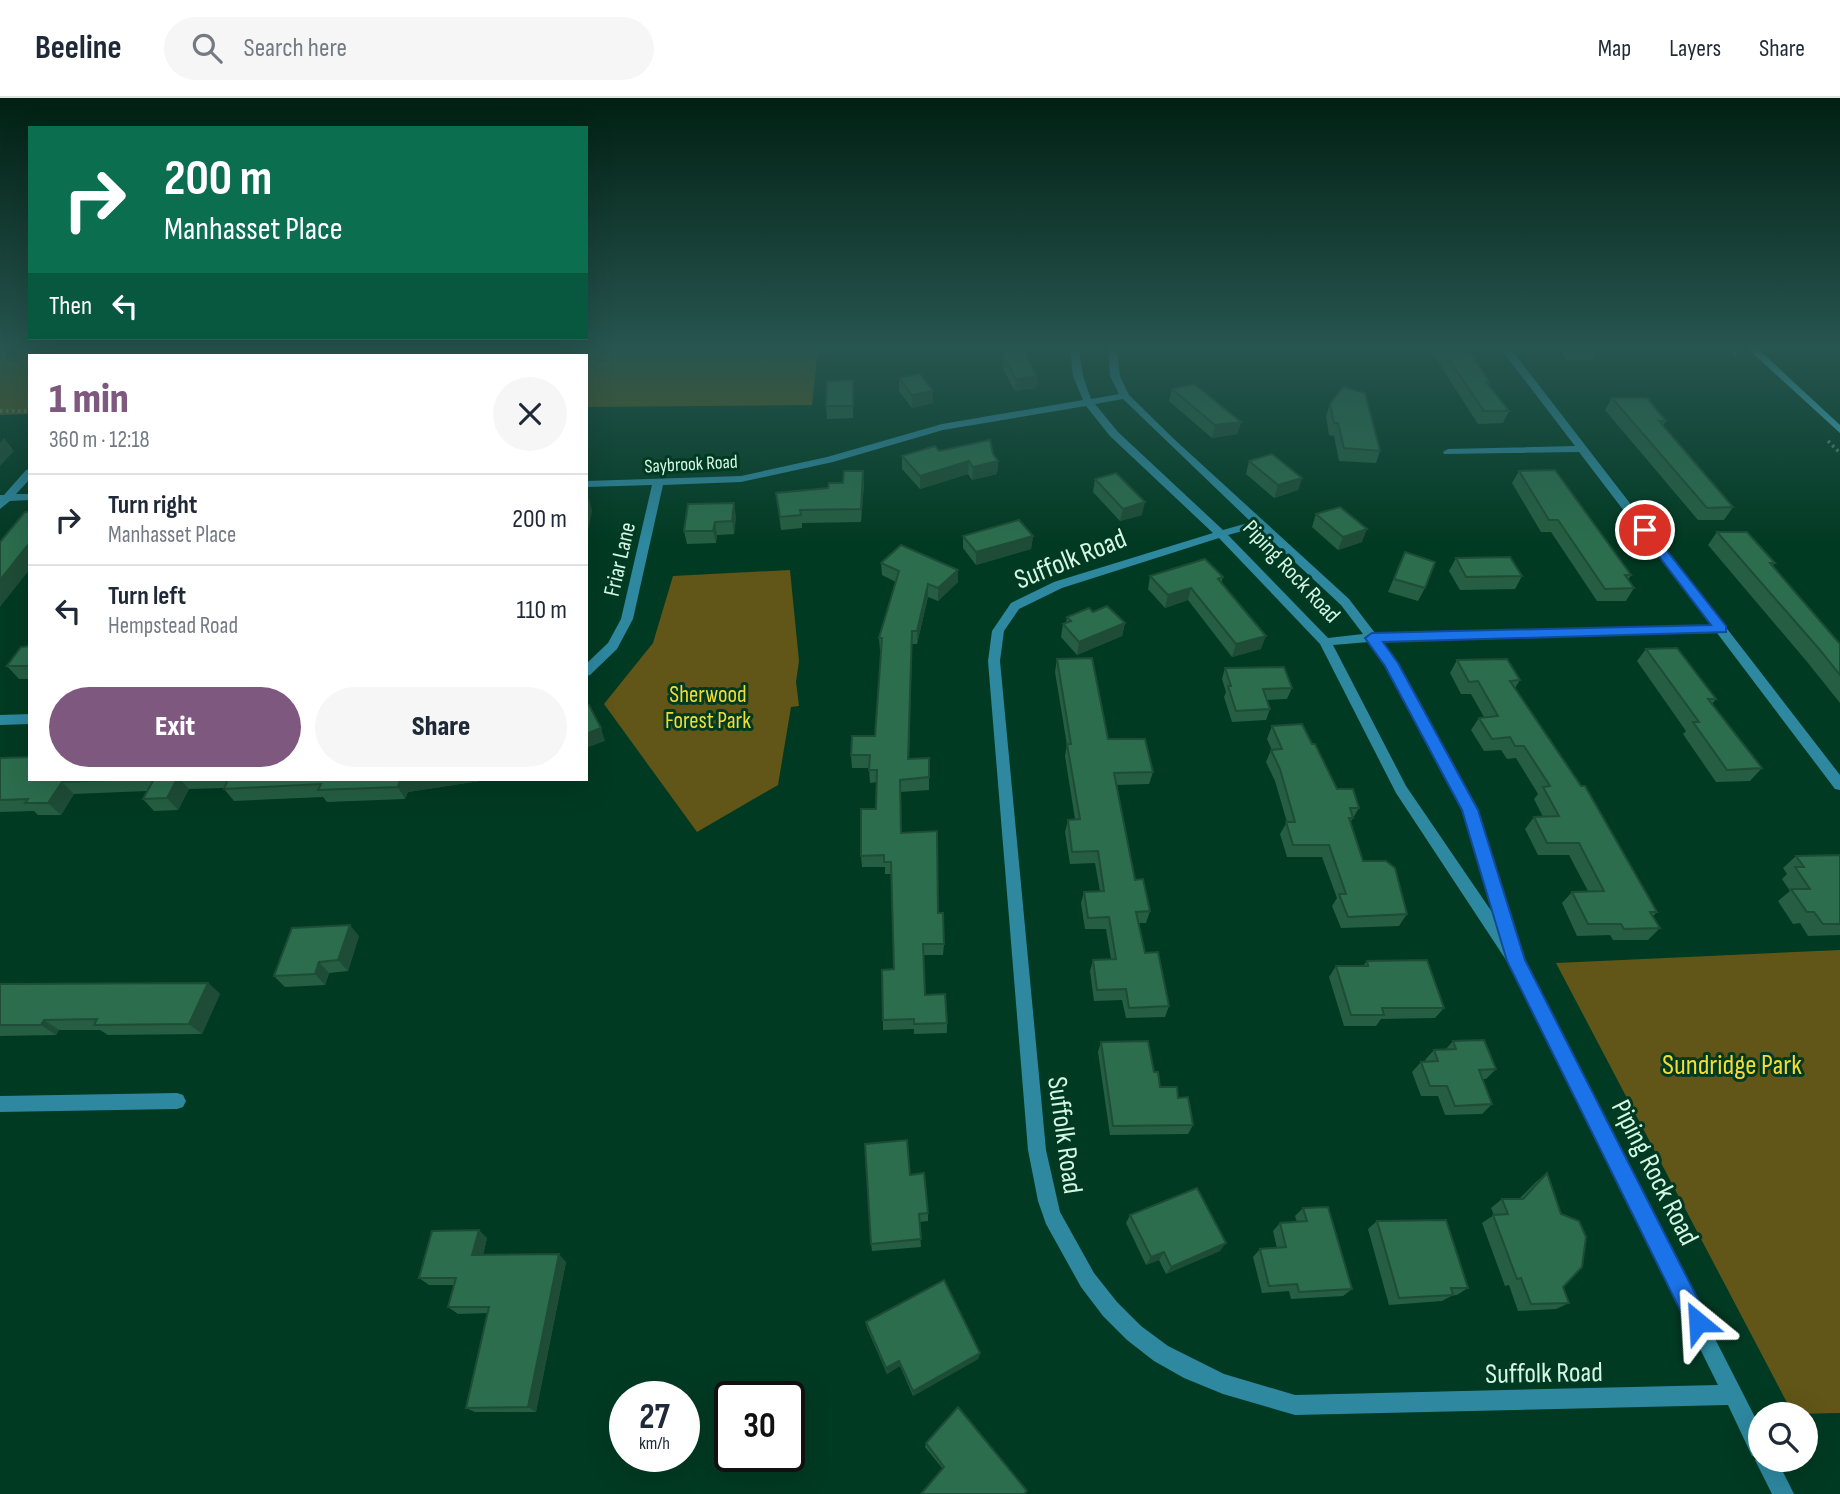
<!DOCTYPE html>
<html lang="en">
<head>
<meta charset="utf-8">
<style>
	body { margin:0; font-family:"Sofia Sans Condensed",sans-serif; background:#f6f6f7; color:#1f2937; height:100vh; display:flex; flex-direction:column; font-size:26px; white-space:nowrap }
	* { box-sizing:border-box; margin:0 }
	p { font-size:23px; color:#747a83 }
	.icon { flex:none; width:38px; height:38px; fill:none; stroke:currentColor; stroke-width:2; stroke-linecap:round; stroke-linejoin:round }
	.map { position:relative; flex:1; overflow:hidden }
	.panel { position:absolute; left:28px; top:256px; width:560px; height:427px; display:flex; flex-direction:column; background:#fff; border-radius:0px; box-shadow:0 7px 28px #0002 }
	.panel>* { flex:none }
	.hud { position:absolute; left:28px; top:28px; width:560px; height:214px; border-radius:0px; box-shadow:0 7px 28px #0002; background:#0b6e4f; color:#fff; overflow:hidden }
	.tools { position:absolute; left:1748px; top:1304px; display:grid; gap:14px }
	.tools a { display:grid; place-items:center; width:70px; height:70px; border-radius:50%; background:#fff; box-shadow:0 7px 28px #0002; font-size:35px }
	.speed { position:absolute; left:609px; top:1283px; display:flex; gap:14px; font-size:35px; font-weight:700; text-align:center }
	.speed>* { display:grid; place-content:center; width:91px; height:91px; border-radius:50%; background:#fff; box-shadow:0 7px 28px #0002; line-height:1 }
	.speed small { font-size:18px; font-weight:400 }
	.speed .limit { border:4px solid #111; border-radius:10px; background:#fff; color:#111 }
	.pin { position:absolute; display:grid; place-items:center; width:60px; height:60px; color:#fff; margin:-30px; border:4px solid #fff; border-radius:50%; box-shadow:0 2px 7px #0007 }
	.me { position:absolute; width:77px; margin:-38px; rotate:333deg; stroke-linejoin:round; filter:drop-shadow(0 0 5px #0008) }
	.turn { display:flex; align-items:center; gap:24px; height:147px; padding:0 21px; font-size:32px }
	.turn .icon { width:91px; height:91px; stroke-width:2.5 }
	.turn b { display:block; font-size:49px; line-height:60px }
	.then { display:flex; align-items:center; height:66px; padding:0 21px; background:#0003; gap:14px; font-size:26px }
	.round { display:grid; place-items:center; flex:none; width:74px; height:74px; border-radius:37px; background:#f6f6f7 }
	.head { display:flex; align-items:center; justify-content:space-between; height:119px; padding:0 21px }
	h1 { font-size:42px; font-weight:800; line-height:52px; color:#7e587e }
	.primary-button { display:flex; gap:14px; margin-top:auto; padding:14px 21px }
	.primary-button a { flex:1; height:80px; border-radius:42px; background:#7e587e; color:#fff; font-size:28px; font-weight:800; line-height:80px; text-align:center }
	.primary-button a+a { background:#f6f6f7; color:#1f2937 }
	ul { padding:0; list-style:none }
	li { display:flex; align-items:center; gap:21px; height:91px; padding:0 21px; border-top:2px solid #e0e1e3 }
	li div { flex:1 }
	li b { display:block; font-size:26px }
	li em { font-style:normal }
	header { display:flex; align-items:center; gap:42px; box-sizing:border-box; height:98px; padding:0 35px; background:#fff; border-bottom:2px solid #e0e1e3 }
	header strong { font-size:33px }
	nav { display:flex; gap:38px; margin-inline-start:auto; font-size:24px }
	.search { width:490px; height:63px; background:#f6f6f7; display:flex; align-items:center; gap:18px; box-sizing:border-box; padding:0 24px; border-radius:38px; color:#747a83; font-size:26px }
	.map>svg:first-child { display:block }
</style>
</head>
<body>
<header>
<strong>Beeline</strong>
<div class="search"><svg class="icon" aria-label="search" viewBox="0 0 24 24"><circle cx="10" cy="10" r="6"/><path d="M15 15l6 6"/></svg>Search here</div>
<nav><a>Map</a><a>Layers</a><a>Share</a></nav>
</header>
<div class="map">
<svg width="1840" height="1396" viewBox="0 0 1840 1396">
	<rect width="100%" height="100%" fill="#013a23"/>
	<g fill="#615617">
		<path d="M0,250H818L812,307L586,309V257H30V316L0,317Z"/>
		<path d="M790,472L799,563L796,584L799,608L791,609L778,687L697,734L604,606L653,545L673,478Z"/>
		<path d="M1840,852V1315L1793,1316L1556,865Z"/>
	</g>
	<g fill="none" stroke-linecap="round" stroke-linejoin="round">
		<g stroke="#5a8973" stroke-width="3.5" stroke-dasharray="2.5 3.5" stroke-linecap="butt">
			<path d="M1730,250L1738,258"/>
			<path d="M0,313H30"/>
			<path d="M1828,343L1840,355"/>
		</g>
		<g fill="#2d88a0" fill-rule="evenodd">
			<path d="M1070,250H1079L1083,278L1091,301L1119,296L1110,278L1108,250H1117L1120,278L1129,297L1174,341L1349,501L1375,535L1711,527L1579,354L1444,356L1443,354L1448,351L1575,348L1500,250H1510L1840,677V692L1835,691L1717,535L1381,543L1397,565L1477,712L1519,849L1517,852L1760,1329V1362H1777L1794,1396H1772L1755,1362L1757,1359L1752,1358L1728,1307L1295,1317L1223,1296L1184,1280L1154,1263L1127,1242L1103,1218L1081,1189L1046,1126L1038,1103L1028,1052L988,563L992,533L1011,505L1054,484L1213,435L1110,338L1086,308L943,332L833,364L741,384L663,387L633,521L617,551L590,577L586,578V566L608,545L621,521L652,387L586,389V383L741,378L827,359L942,326L1083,302L1073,278ZM1123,301L1251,424L1223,432L1118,334L1095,306ZM1257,429L1341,507L1363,536L1328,540L1228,437ZM1219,440L1320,546L1396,695L1510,868L1718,1287L1295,1297L1224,1276L1168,1248L1141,1228L1117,1204L1094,1175L1060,1114L1046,1052L1000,563L1004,533L1019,511L1062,490ZM1369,544L1386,567L1463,712L1494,817L1406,688L1333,547Z"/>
			<path d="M30,371V381L16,396H30V402L10,403L0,411V397H4L26,372Z"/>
			<path d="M30,616V626L0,627V617Z"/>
			<path d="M177,995L183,997L186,1003L183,1009L177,1011L0,1014V998Z"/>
		</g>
		<path fill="#45b7d6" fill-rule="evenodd" d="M1747,250H1757L1840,327V335Z"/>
	</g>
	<g fill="#255e42">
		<path d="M1004,250L1026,259L1037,278L1036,290L1015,293L1003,271Z"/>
		<path d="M1429,250H1466L1490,284L1489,287L1509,313L1503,325L1478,326Z"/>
		<path d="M1558,250H1599L1593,262H1567Z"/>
		<path d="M899,280L933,305L912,310L899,293Z"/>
		<path d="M853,282V320L827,321L826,308Z"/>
		<path d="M1172,291L1241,324L1237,336L1212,340L1169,303Z"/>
		<path d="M1612,300L1666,323L1663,328L1733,409L1724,422H1698L1605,312Z"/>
		<path d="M1330,306L1380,353L1376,365L1339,363L1334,338L1329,337L1326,318Z"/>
		<path d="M939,353L993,356L998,363L997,376L972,382L968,376L920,391L902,371V358Z"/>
		<path d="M1249,363L1302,380L1298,392L1274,400L1246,376Z"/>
		<path d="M1519,373L1631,477L1628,482L1634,490L1626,503H1597L1551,434H1541L1512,385Z"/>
		<path d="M1095,381L1142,417L1120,423L1093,394Z"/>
		<path d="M864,386L861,424L802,425V430L781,432L776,395Z"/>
		<path d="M1316,416L1362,444L1338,452L1312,429Z"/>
		<path d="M736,418L734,436L717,437L716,445L687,446L684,433Z"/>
		<path d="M1717,434L1775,465L1772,468L1840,546V605L1808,565L1708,447Z"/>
		<path d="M963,438H1033L1031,451L976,467L963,450Z"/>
		<path d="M1405,454L1425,490L1418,503L1388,494Z"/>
		<path d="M1456,460L1522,478L1515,491L1460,492L1449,473Z"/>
		<path d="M881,465L958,484L938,503L928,499L917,546H912L909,661L929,660V692L900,694L901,735L938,815L944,846L943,857H923L925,897L947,925V935L914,936V931L883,932V922L894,871L891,776H885V769H862L861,758L876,711L877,684L870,685L869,670H852L851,657L875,638L881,552H880L879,540L896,484L882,477Z"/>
		<path d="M1150,478L1223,479L1221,485L1261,551L1232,559L1188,502L1165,510L1148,491Z"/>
		<path d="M1093,514L1125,525L1122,538L1077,557L1061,539L1063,526L1066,525L1067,519Z"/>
		<path d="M30,548V581H19L7,568Z"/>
		<path d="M1646,551L1716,601L1712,606L1762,670L1750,683L1716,684L1683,636L1686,633L1637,563Z"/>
		<path d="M1057,561L1108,641L1153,674L1149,686L1117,687L1135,782L1150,813L1146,825H1139L1145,855L1169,908L1165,919L1126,920L1122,902L1094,903L1090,873L1093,862L1111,861L1106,831H1085L1081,805L1084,794L1100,793L1095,765L1070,766L1065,734L1068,722L1075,721L1065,658L1067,647L1055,574Z"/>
		<path d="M1457,562L1520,582L1515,590L1657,814L1653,818L1660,830L1648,842H1613L1610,837L1577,838L1562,805L1572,794L1588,793L1569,757H1538L1525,731L1534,719H1543L1534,701L1538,696L1516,660L1507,661L1501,652L1484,653L1471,632L1479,620L1484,619L1471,596H1461L1450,575Z"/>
		<path d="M1225,570L1292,590L1287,601L1267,602L1270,611L1266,622L1232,624L1224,599L1226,594L1222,581Z"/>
		<path d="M1272,628L1312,646L1337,691L1359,710L1350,725L1363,763L1407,816L1399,828L1341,830L1332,808L1337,800L1322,759H1287L1280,736L1287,724L1275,683L1266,664L1271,652H1272L1267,641Z"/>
		<path d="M0,660L30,681H492L408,694L405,701L327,704L323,699L234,703L224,691V690L189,691L178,712L154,713L143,701L147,693L74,696L61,717H38L34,713L0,714Z"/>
		<path d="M1840,757V837L1808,838L1800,825L1793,826L1778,803L1790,793L1782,781L1787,776L1783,770L1796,758Z"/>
		<path d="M359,838L348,873L329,875L325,887L285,889L274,878Z"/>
		<path d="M1367,863L1444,910L1435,920L1381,921L1376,928H1344L1329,879L1336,868H1363Z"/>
		<path d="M208,885L220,896L202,936L108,937L100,932H59L56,937L0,938V887Z"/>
		<path d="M1453,943L1496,971L1486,981H1482L1492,1006L1482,1016L1445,1017L1438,998H1421L1412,974L1421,964H1426L1425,962L1434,952L1446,951Z"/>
		<path d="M1101,944L1154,974L1160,989L1178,1000L1193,1027L1188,1036L1110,1037L1098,954Z"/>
		<path d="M1547,1075L1563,1189L1569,1205L1556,1211L1518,1213L1509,1187L1505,1188L1482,1125L1494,1117L1491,1110L1502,1101H1519L1536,1084Z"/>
		<path d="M910,1077L928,1115V1123L919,1124L921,1149L872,1153L871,1146Z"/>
		<path d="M1303,1110L1352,1191L1343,1198L1291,1201L1289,1193L1262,1195L1253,1159L1260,1151L1277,1150L1273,1133L1280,1125L1297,1124L1295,1118Z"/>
		<path d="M1130,1117L1220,1153L1166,1176L1159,1162L1146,1167L1126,1125Z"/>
		<path d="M1377,1123L1468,1190L1457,1197H1453L1442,1203L1389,1207L1368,1131Z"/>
		<path d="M487,1140L483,1157L566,1164L536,1314H475L466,1310L488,1215L458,1216L448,1209L454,1187H429L419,1180Z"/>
		<path d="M866,1224L980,1255L978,1261L913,1298L900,1268L887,1276L867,1230Z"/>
		<path d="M926,1345L1027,1393L943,1371L925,1349Z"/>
	</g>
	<g fill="#1e4c36">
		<path d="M1037,278L1036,290L1015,293L1016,281Z"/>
		<path d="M933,293V305L912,310V297Z"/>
		<path d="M1241,324L1237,336L1212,340L1215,327Z"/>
		<path d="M4,340L14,353L0,368V345Z"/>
		<path d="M969,363L968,376L920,391V378Z"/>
		<path d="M998,363L997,376L972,382L973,369Z"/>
		<path d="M863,373L864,386L861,424V411Z"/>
		<path d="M1302,380L1298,392L1274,400L1278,387Z"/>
		<path d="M589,400L592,413L586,441V411Z"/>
		<path d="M1145,404L1142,417L1120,423L1123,411Z"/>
		<path d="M734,405L736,418L734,436L732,423Z"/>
		<path d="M715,424L717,437L716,445L713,433Z"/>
		<path d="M1367,431L1362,444L1338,452L1343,439Z"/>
		<path d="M1033,438L1031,451L976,467V454Z"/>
		<path d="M30,444V471L0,509V482Z"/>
		<path d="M958,472V484L938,503V490Z"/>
		<path d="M928,486V499L917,546V533Z"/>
		<path d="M1191,490L1188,502L1165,510L1168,497Z"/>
		<path d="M1125,525L1122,538L1077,557L1079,544Z"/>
		<path d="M1266,538L1261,551L1232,559L1236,546Z"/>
		<path d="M601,630L605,643L586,650V636Z"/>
		<path d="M177,681H180L189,691L178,712L167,700Z"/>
		<path d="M400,681H492L408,694L405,701L398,689Z"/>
		<path d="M62,684L74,696L61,717L48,705Z"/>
		<path d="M350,827L359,838L348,873L338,862Z"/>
		<path d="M319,864L329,875L325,887L315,876Z"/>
		<path d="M208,885L220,896L202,936L189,926Z"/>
		<path d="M44,922L59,932L56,937L41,927Z"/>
		<path d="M479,1132L487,1140L481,1165L472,1157Z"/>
		<path d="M1226,1145L1220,1153L1166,1176L1171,1169Z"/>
		<path d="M1164,1154L1159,1162L1146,1167L1151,1159Z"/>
		<path d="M559,1156L566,1164L536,1314L528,1309Z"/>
		<path d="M980,1255L978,1261L913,1298V1293Z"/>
		<path d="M899,1263L900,1268L887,1276L886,1270Z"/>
	</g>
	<g fill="#2b6d4d" stroke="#1e4c36" stroke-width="2">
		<path d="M1004,250H1026V259L1037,278L1016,281L1004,259Z"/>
		<path d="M1441,250H1466L1490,284H1486L1509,313H1484Z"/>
		<path d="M920,276L933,293L912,297L899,280Z"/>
		<path d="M853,282V308H826L827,283Z"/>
		<path d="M1194,286L1241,324L1215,327L1172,291Z"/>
		<path d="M1343,289L1365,295L1380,353L1344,350L1338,325H1334L1330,306Z"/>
		<path d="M1612,300H1647L1666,323H1659L1733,409L1707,410Z"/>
		<path d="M990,342L993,356L998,363L973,369L969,363L920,378L902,358L935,348L939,353Z"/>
		<path d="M1272,356L1302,380L1278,387L1249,363Z"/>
		<path d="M1555,372L1631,477H1625L1634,490L1605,491L1558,422H1549L1519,373Z"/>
		<path d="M844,373H863L861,411L800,412L801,417L780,419L776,395L828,390L829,385H843Z"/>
		<path d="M1116,375L1145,404L1123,411L1095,381Z"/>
		<path d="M734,405L732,423L715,424L713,433H684L688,406Z"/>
		<path d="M1340,409L1367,431L1343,439L1316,416Z"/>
		<path d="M25,414H30V444L0,482V444Z"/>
		<path d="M1019,422L1033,438L976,454L963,438Z"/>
		<path d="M1717,434H1747L1775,465H1770L1840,546V577L1820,552Z"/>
		<path d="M901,447L958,472L938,490L928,486L917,533H912L908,661L929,660V679L900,682L901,735L937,733L938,815H943L944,846H923L925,897L945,896L947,925L914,926V921L883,922L882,872L894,871L891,764H884V757L861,758V711H876L877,672H869L870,657H851L852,638H875L882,540H879L899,473L881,465Z"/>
		<path d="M1405,454L1435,464L1425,490L1394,481Z"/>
		<path d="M1510,459L1522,478L1466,479L1456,460Z"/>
		<path d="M1205,461L1223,479L1218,481L1266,538L1236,546L1191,490L1168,497L1150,478Z"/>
		<path d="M1107,508L1125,525L1079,544L1063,526L1071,523L1067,519L1089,510L1093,514Z"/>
		<path d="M30,548V568H7L21,549Z"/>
		<path d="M1677,550L1716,601H1708L1762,670L1727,672L1693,624H1699L1646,551Z"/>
		<path d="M1092,560L1108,641H1145L1153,674L1114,675L1135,782L1143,781L1150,813L1136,814L1145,855L1158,854L1169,908L1129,910L1126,891L1097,892L1093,862L1116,861L1109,819L1088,820L1084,794L1104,793L1098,753L1072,754L1068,722L1080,721L1067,646H1071L1057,561Z"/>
		<path d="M1507,561L1520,582L1510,583L1581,688H1585L1657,814H1650L1660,830L1624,831L1621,826H1588L1572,794L1604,793L1579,745H1547L1534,719L1559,718L1543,689L1550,688L1524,648H1515L1510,639L1492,641L1479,620L1498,618L1478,583L1469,584L1457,562Z"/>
		<path d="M1284,569L1292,590L1263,591L1270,611L1236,613L1228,588H1231L1225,570Z"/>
		<path d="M589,607L601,630L586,636V608Z"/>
		<path d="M1302,626L1312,646H1315L1337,691H1353L1359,710H1350L1353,720H1349L1363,763H1386L1395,770L1407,816L1348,819L1339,796H1346L1329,747H1293L1286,724H1295L1280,671L1271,652L1282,651L1272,628Z"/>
		<path d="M30,659V681H140L62,684L48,705H25L28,701L0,702V660Z"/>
		<path d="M154,681H177L167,700L143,701Z"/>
		<path d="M228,681H404H400L398,689L318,692L321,686L224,691Z"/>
		<path d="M1840,757V826H1823L1814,814H1807L1791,791H1810L1795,769H1804L1796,758Z"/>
		<path d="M350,827L338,862L319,864L315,876L274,878L292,830Z"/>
		<path d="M1427,862L1444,910H1382L1384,917H1351L1336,868H1368L1367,863Z"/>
		<path d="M208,885L189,926L94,927L97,921L44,922L41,927H0V886Z"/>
		<path d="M1484,942L1496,971L1479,972L1492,1006L1455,1008L1447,988H1430L1421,964L1438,963L1434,952L1456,951L1453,943Z"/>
		<path d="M1148,943L1154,974H1158L1160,989H1177L1178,1000L1188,999L1193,1027L1113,1028L1101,944Z"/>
		<path d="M907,1042L910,1077L924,1075L928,1115L919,1116L921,1141L871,1146L865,1046Z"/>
		<path d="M1547,1075L1561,1116L1579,1123L1586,1139L1582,1169L1563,1189L1569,1205L1531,1206L1521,1180L1517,1181L1493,1117L1508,1116L1502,1101H1523Z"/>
		<path d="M1197,1090L1226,1145L1171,1169L1164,1154L1151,1159L1130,1117Z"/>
		<path d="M1328,1109L1352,1191L1299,1194L1297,1186L1269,1188L1260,1151L1286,1149L1280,1125L1307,1123L1303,1110Z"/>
		<path d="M1446,1122L1468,1190H1451L1453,1197L1399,1200L1377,1123Z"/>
		<path d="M479,1132L472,1157L559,1156L528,1309L466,1310L489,1209H448L456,1180H419L432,1133Z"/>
		<path d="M944,1182L980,1255L913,1293L899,1263L886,1270L866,1224Z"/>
		<path d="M958,1309L1027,1393L1024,1396H921L944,1369L926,1345Z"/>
	</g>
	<linearGradient id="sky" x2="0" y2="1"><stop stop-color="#012013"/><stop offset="0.56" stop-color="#275550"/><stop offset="1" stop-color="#275550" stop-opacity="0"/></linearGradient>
	<rect width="1840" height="445" fill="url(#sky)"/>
	<path fill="#1a73e8" stroke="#114b97" stroke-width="2" d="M1645,429L1649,430L1726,528V534L1383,544L1398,565L1478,712L1525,862L1706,1217L1709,1224L1706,1232L1698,1236L1690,1232L1507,863L1462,712L1385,568L1365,540L1372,535L1711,527L1639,432Z"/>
	<g text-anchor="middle" stroke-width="6" stroke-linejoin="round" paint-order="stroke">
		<g font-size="19" fill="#d5f6e2" stroke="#013a23">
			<text transform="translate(691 365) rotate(-3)" y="7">Saybrook Road</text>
		</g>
		<g font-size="23" fill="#d5f6e2" stroke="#013a23">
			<text transform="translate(619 461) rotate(-77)" y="8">Friar Lane</text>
			<text transform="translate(1292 473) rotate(47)" y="8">Piping Rock Road</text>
		</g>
		<g font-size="23" fill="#f6db33" stroke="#013a23">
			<text x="708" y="604">Sherwood<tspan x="708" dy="26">Forest Park</tspan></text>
		</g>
		<g font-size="28" fill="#d5f6e2" stroke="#013a23">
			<text transform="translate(1070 460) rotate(-22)" y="10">Suffolk Road</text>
			<text transform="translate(1066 1037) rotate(82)" y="10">Suffolk Road</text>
			<text transform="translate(1656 1074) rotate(63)" y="10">Piping Rock Road</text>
			<text transform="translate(1544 1274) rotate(-1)" y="10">Suffolk Road</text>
		</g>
		<g font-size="28" fill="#f6db33" stroke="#013a23">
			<text x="1732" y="976">Sundridge Park</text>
		</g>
	</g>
</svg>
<div class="tools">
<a><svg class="icon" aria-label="search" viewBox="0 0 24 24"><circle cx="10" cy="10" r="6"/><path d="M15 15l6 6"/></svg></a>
</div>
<div class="speed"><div>27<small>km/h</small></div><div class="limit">30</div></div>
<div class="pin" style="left:1645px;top:432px;background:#d93025"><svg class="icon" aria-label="arrive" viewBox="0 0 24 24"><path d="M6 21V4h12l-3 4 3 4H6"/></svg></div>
<svg class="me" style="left:1698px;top:1224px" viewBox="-20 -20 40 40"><path d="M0-17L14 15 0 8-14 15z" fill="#1a73e8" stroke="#fff" stroke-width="4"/></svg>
<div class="hud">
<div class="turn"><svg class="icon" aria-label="right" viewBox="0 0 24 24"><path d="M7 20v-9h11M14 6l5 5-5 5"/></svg><div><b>200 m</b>Manhasset Place</div></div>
<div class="then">Then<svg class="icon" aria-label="left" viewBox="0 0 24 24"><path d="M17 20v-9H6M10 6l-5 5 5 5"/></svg></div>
</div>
<section class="panel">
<div class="head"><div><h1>1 min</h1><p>360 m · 12:18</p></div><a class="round"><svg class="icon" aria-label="close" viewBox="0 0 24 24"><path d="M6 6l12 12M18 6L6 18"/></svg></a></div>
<ul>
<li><svg class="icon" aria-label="right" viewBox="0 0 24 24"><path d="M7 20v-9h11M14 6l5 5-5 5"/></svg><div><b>Turn right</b><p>Manhasset Place</p></div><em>200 m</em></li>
<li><svg class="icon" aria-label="left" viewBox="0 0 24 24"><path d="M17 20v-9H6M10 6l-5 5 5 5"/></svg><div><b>Turn left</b><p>Hempstead Road</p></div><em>110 m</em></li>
</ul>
<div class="primary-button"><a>Exit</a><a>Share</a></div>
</section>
</div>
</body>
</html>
